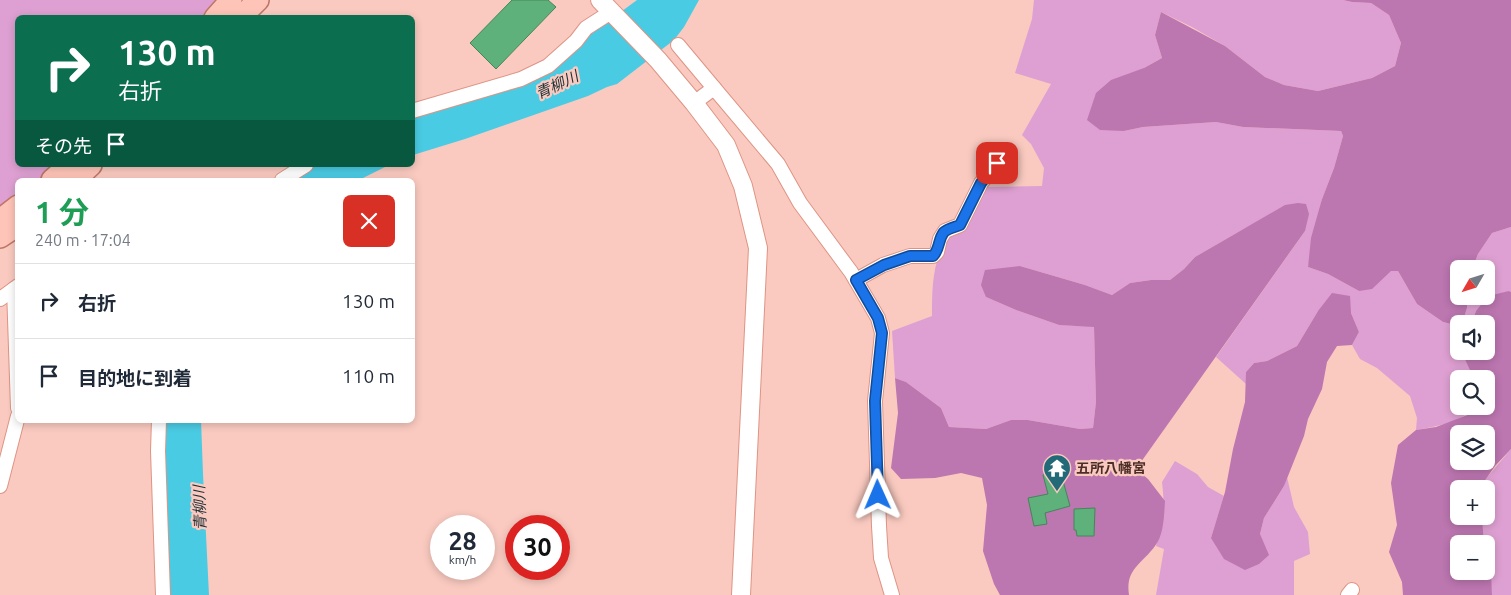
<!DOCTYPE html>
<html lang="ja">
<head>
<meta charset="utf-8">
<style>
	body { margin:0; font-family:Ubuntu,"Noto Sans JP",sans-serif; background:#f2f2f3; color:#1f2937; height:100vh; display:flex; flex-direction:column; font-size:19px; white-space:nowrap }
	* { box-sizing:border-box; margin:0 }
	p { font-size:16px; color:#747a83 }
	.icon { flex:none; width:28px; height:28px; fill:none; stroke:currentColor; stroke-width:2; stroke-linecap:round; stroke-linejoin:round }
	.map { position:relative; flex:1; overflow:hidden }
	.sheet { position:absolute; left:15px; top:178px; width:400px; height:245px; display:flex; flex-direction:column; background:#fff; border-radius:8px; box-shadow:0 2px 8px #0003 }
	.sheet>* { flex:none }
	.guide { position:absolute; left:15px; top:15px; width:400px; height:152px; border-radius:8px; box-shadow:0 2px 8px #0003; background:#0b6e4f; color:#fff; overflow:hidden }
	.needle { width:32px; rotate:231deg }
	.fabs { position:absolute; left:1450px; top:260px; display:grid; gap:10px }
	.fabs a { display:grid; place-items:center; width:45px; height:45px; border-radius:8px; background:#fff; box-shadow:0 2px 8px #0003; font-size:25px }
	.speed { position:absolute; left:430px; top:515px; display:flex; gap:10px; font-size:25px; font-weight:700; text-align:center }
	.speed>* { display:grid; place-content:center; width:65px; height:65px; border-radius:50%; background:#fff; box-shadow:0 2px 8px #0003; line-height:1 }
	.speed small { font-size:12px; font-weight:400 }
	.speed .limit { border:8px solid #d22; background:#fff; color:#111 }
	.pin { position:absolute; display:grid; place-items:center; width:42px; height:42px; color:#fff; margin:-21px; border-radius:10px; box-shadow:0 2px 8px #0006 }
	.me { position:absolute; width:55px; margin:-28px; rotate:359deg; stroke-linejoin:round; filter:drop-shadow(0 0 4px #0008) }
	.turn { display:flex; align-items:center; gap:18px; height:105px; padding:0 20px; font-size:22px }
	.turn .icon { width:65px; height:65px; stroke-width:2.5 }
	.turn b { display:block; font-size:35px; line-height:42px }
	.then { display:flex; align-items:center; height:48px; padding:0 20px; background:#0003; gap:10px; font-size:19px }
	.round { display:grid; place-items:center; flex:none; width:52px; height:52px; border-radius:8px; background:#f2f2f3 }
	.summary { display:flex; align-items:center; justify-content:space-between; height:85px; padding:0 20px }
	h1 { font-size:30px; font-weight:700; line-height:38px; color:#1e9e55 }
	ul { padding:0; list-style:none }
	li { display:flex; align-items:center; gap:15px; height:75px; padding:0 20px; border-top:1px solid #e0e1e3 }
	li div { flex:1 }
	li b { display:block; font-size:19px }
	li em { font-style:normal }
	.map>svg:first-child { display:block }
</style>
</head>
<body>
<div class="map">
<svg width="1511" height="595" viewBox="0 0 1511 595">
	<rect width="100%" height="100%" fill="#facac0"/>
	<g fill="#dea0d2">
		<path d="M0,0H225L208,17L18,18V165H58L39,180H18L17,197L0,210Z"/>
		<path d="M1034,0H1343L1352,2L1371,3L1389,15L1401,43L1395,66L1372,78L1318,91L1284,85L1265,77L1225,46L1192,27L1161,12L1155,35L1162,58L1144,68L1124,131L1143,127L1216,122L1243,127L1341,131L1343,136L1334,168L1322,199L1308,267L1328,274L1359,291L1390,270L1398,271L1417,304L1443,322L1459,326V351H1461L1474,379H1459V406H1475C1464,422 1434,427 1416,430L1417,418L1410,396L1377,368L1360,359L1352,345L1359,332L1351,313L1318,311L1297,346L1267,361L1254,363L1246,372V384L1216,357L1305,231L1261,220L1240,231L1195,257L1184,269L1170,280H1151L1130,283L1112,295L1085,285L1020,266L986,297L1016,310L1059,325L1094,326L1096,402L1093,428L1080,429L1028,420H1011L986,429L949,427L941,408L906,382L895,378L892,331L932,316C932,298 932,279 937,261C946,234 965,211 981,187L1042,186L1044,168L1031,144L1022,135L1051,84L1015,73L1032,19Z"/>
		<path d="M1511,227V292L1509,291L1476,311L1471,324H1462L1467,308V296H1486V269H1472L1478,254L1492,233Z"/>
		<path d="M1511,449V595H1492C1491,578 1486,561 1486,544H1484L1482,516H1486V489H1479V487Z"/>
		<path d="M1175,461L1197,474L1208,487L1224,496L1211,538L1260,534L1264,518L1284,486L1287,477L1294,507L1308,532L1310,554L1294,561V595H1156L1164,549L1156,546C1164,521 1165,508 1162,482Z"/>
	</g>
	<g fill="#bc76b0" fill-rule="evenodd">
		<path d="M1343,0H1511V227L1492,233L1478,254L1472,269H1459V296H1467V308L1462,324H1459V326L1443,322L1417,304L1398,271H1391L1372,289L1359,291L1328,274L1308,267L1311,238L1322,199L1334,168L1343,136L1341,131L1243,127L1216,122L1143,127L1124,131L1100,130L1087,120L1096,93L1111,80L1144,68L1162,58L1155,35L1161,12L1225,46L1265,77L1284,85L1318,91L1372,78L1395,66L1401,43L1389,15L1371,3L1352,2Z"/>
		<path d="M1298,203L1306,204L1309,214L1305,231L1136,469L1148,479L1165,501C1164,515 1164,535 1155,546C1142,564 1125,569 1129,595H1000L994,584L983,551L987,505L982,478L961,473L935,478L901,479L891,468L898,413L895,378L906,382L941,408L949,427L986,429L1011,420H1028L1080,429L1093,428L1096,402L1094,327L1059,325L1016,310L986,297L981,285L985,270L1020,266L1085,285L1112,295L1130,283L1151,280H1170L1184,269L1195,257L1285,205Z"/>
		<path d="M1509,291L1511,292V449L1495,466L1479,489H1459V516H1482L1484,544H1459V571H1486V559L1491,572L1492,595H1403L1402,582L1389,552L1397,525L1391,483L1398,445L1416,430L1436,427L1470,414L1475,406H1486V379H1474L1461,351H1486V324H1471L1476,311L1488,296ZM1459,434H1486V461H1459Z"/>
		<path d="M1332,293L1350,296L1351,313L1359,332L1352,345L1337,346L1327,362L1322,389L1308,419L1304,436L1284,486L1264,518L1260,534L1269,555L1259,564L1245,570L1224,559L1211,538L1225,492L1233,449L1245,402L1246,372L1254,363L1267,361L1297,346L1318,311Z"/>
	</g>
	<g fill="#4acbe4">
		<path d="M637,0H699L684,27L674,40L617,84L607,87L588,96L465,139L413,155V118L483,95L580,42Z"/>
		<path d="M315,165H389L359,180H293Z"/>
		<path d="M166,420H201L203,474L209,595H170L166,538Z"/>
	</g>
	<g fill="#5eb17a" stroke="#46855b">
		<path d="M512,0H548L556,7L496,69L470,43Z"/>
		<path d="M1060,470L1070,506L1045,513L1047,524L1034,526L1028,498L1048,494L1043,475Z"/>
		<path d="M1095,508L1094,536H1077L1076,530H1074V509Z"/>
	</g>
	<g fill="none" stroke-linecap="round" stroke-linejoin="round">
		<g stroke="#de9484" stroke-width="16">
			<g id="minor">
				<path d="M678,45L714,88"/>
				<path d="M694,103L714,88L778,164L800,203L851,272L878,318L882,333L875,401L879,526L881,558L892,595"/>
				<path d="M412,111L521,79L548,66L576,41L586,28L611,12"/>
				<path d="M282,180L306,165"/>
				<path d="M856,280L883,265L910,256H933L937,252L940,239L945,231L960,225L981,183L997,163"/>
				<path d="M18,286L14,289L18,408"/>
				<path d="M0,299L14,289"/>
				<path d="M159,420L158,451L163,595"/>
				<path d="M0,486L18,416"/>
				<path d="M1348,595L1352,590"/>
			</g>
		</g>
		<g stroke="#de9484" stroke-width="20">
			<path id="tertiary" d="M600,0L658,60L694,103L726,145L743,186L758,248L741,595"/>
		</g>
		<g stroke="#c07666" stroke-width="24">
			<g id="primary">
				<path d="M215,18L231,0"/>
				<path d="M240,18L258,0"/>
				<path d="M52,180L69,165"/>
				<path d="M75,180L91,165"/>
				<path d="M0,220L18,206"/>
				<path d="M0,237L18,225"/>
			</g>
		</g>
		<use href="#minor" stroke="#fff" stroke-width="14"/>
		<use href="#tertiary" stroke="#fff" stroke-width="18"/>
		<use href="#primary" stroke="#ffc4b8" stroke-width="21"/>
	</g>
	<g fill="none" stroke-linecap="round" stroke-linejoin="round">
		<g stroke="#114b97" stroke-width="12">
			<path id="route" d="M878,495L875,401L882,333L878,318L856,280L884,265L910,256H933C940,249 938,239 944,232C947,229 955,227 960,225L981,183L997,163"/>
		</g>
		<use href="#route" stroke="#1a73e8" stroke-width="9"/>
	</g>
	<defs>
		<g id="temple-pin" transform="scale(1.4375)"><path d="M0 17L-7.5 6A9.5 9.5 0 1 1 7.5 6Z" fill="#236a78" stroke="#facac0"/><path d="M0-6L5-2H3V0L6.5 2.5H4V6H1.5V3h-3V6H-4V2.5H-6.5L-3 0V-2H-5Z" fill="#fff"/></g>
	</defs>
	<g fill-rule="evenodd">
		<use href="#temple-pin" x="1057" y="468"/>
	</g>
	<g text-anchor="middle" stroke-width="4.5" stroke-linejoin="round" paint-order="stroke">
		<g font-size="14" font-weight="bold" fill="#4c2e27" stroke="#facac0" text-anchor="start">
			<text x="1076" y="473">五所八幡宮</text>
		</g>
		<g font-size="15" font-style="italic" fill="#1a3035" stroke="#facac0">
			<text transform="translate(557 85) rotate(-25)" y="5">青柳川</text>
			<text transform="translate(200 508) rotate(-92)" y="5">青柳川</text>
		</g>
	</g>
</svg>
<div class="fabs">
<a><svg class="needle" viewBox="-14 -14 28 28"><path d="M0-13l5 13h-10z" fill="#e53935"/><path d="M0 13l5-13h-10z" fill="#747a83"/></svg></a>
<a><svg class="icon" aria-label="sound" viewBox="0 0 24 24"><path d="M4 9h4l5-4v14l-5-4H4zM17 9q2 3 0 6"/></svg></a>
<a><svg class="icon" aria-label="search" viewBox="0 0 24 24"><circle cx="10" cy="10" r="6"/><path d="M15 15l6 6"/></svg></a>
<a><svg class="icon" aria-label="layers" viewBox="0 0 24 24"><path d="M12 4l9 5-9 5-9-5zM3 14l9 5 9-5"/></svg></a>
<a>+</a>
<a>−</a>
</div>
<div class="speed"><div>28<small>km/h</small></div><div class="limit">30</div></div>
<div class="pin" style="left:997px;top:163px;background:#d93025"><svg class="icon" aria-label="arrive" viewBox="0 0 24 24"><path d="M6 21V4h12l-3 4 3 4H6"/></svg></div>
<svg class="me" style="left:878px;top:495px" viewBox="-20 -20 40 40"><path d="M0-17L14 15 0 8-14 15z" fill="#1a73e8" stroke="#fff" stroke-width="4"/></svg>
<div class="guide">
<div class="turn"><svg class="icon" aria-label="right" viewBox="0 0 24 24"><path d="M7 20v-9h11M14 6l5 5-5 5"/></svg><div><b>130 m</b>右折</div></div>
<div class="then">その先<svg class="icon" aria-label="arrive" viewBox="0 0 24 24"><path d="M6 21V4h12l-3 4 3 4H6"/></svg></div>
</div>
<section class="sheet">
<div class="summary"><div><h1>1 分</h1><p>240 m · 17:04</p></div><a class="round" style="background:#d93025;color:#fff"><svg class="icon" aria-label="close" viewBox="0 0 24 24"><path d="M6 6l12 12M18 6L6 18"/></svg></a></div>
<ul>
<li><svg class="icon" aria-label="right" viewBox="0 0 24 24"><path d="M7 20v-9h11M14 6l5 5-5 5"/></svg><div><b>右折</b></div><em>130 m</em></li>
<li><svg class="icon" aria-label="arrive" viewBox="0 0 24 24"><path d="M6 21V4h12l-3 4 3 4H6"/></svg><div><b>目的地に到着</b></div><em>110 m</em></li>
</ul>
</section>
</div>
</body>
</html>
